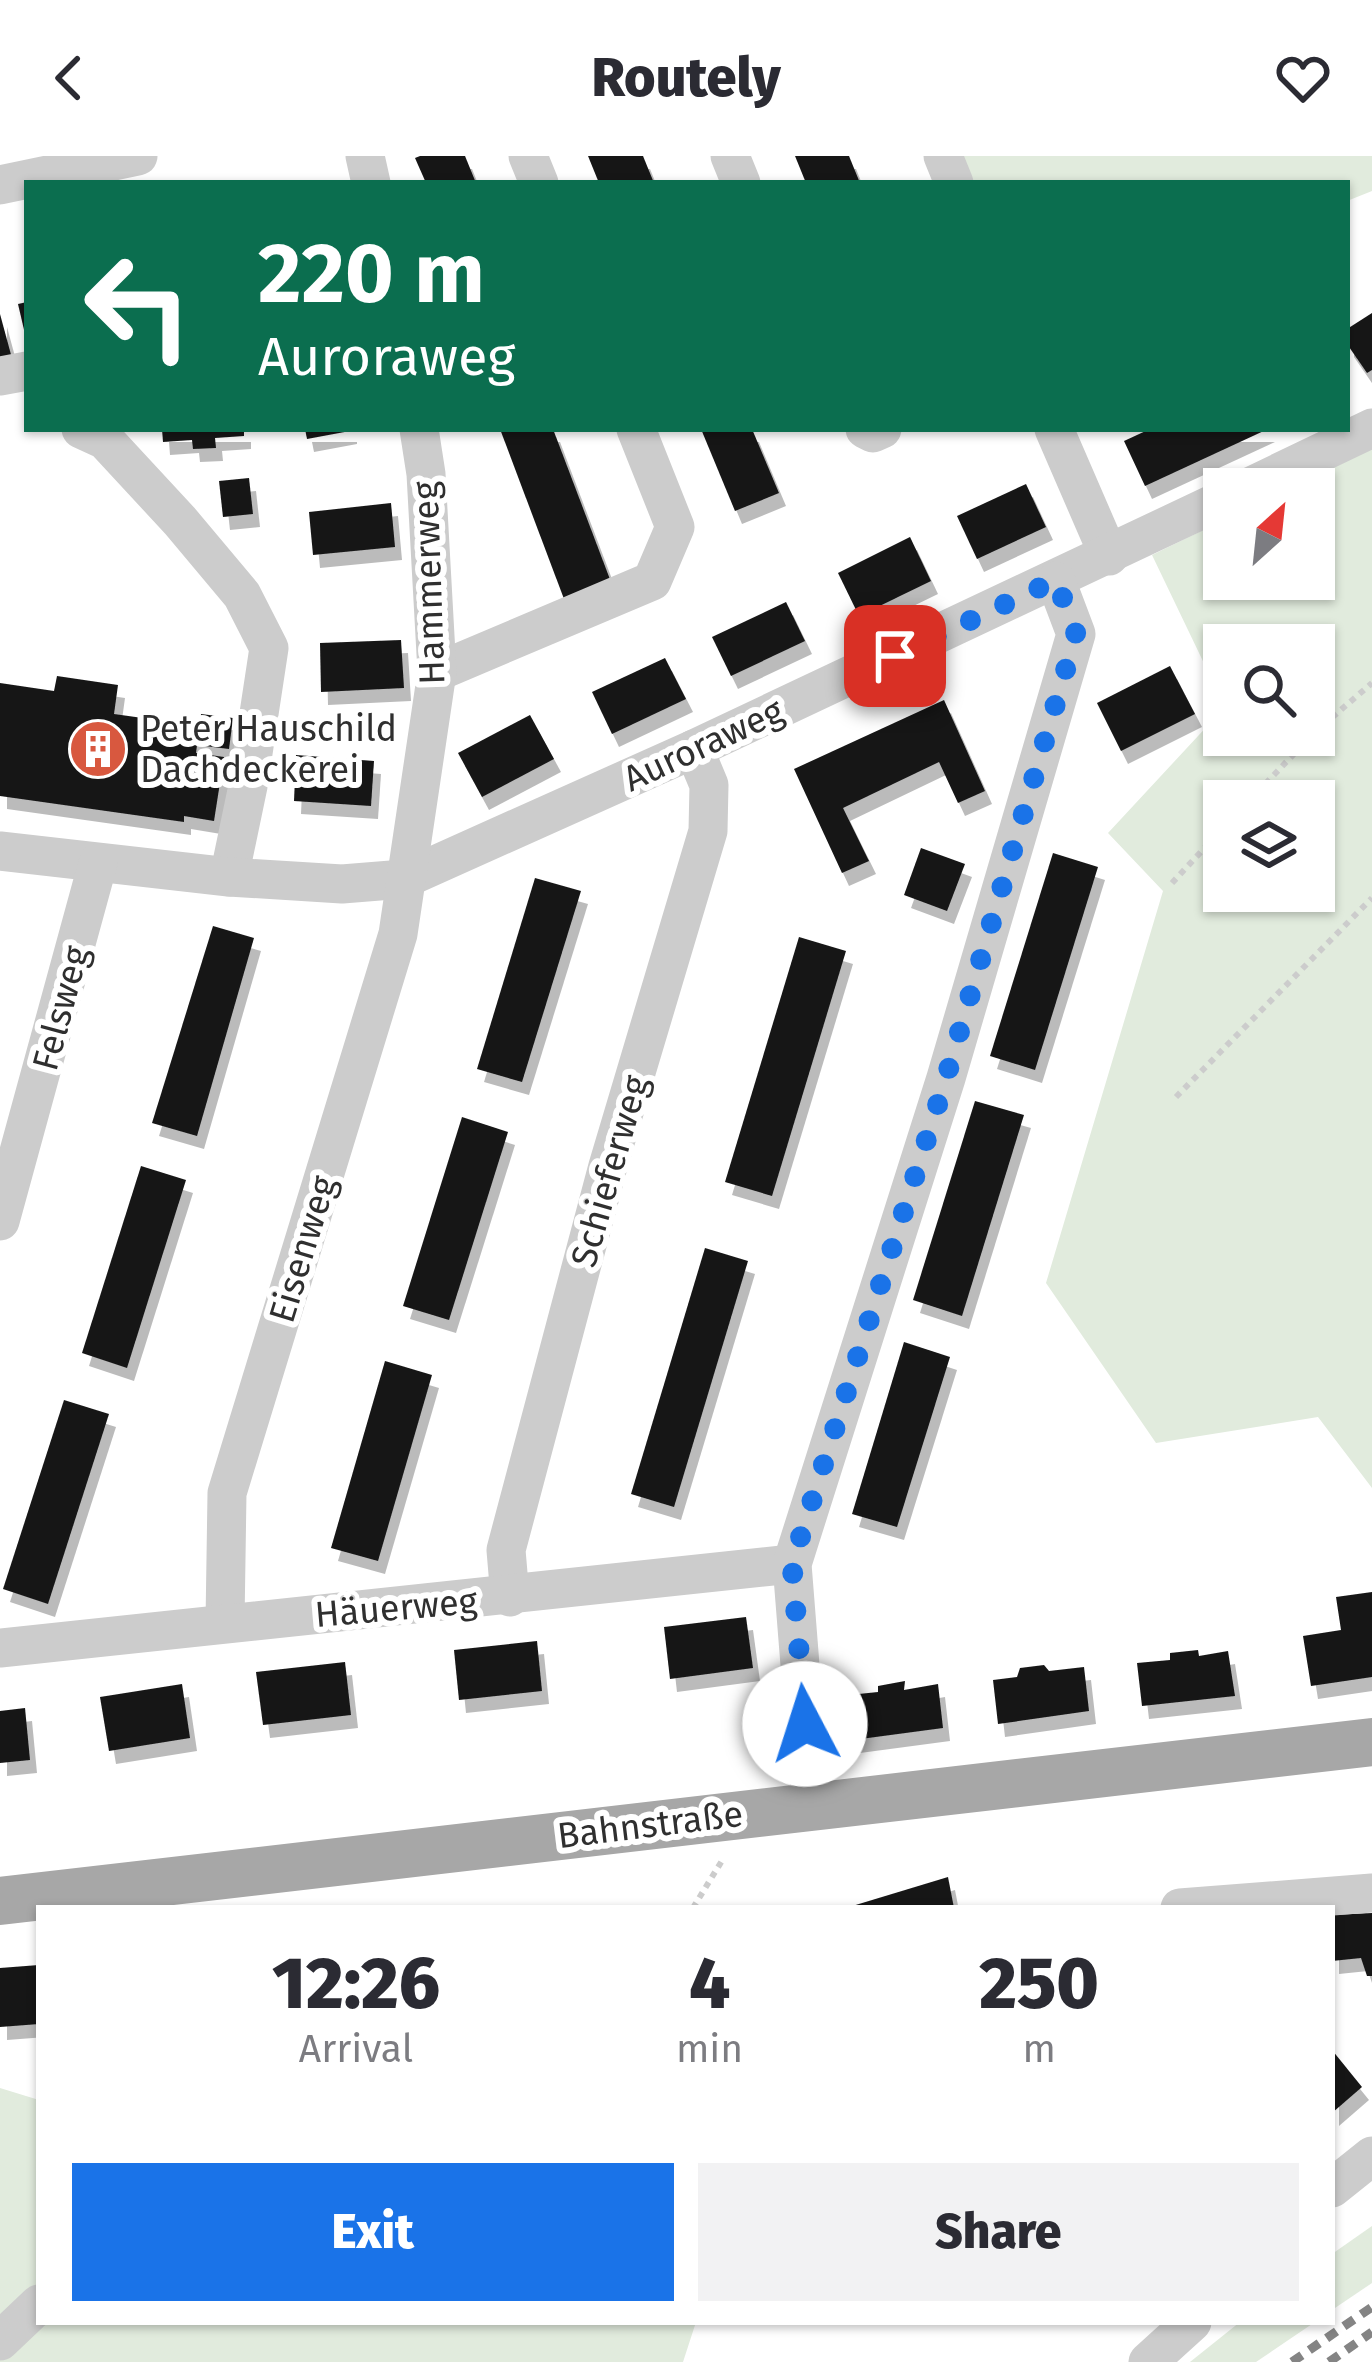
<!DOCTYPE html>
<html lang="en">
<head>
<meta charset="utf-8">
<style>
	body { margin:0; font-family:"Fira Sans",sans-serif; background:#f2f2f3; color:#2b2b33; height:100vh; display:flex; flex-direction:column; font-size:45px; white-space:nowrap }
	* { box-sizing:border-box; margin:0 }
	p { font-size:39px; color:#7c7c81 }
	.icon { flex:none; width:66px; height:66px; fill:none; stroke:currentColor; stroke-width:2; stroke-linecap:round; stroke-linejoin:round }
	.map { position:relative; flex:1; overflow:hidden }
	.details { position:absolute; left:36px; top:1749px; width:1299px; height:420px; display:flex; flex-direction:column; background:#fff; border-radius:0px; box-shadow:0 3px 9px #0004 }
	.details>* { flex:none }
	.guide { position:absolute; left:24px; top:24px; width:1326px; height:252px; border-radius:0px; box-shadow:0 3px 9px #0004; background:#0b6e4f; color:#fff; overflow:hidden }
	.needle { width:78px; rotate:27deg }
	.fabs { position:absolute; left:1203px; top:312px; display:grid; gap:24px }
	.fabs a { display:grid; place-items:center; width:132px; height:132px; border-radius:0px; background:#fff; box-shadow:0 3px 9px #0004; font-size:60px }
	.pin { position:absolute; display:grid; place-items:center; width:102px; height:102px; color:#fff; margin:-51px; border-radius:24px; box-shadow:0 6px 18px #0006 }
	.me { position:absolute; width:132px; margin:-66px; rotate:355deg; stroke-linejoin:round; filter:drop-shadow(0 0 9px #0008) }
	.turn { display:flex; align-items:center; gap:42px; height:252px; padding:0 36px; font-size:54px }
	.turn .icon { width:156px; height:156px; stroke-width:2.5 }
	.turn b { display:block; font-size:84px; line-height:102px }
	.eta { display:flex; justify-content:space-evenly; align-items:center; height:204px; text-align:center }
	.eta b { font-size:72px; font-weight:800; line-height:84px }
	.button { display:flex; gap:24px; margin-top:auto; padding:24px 36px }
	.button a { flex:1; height:138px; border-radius:0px; background:#1a73e8; color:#fff; font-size:48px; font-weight:800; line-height:138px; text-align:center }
	.button a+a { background:#f2f2f3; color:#2b2b33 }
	header { display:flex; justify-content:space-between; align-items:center; height:156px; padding:0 36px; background:#fff; font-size:54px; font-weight:800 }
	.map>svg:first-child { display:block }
</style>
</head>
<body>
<header><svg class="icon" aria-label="back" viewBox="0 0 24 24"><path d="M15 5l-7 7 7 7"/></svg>Routely<svg class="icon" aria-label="heart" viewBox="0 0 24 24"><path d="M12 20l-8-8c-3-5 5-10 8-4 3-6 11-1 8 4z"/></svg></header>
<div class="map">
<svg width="1372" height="2206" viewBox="0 0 1372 2206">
	<defs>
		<filter id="shadow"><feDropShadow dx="7" dy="13" stdDeviation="0" flood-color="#0004"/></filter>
	</defs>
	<rect width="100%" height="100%" fill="#fff"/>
	<g fill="#e1ebdd" fill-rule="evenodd">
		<path d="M958,0H1372V35L1347,45V27H969Z"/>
		<path d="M1372,291V1332L1318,1261L1156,1287L1046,1127L1163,735L1108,677L1224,552V579H1314V489H1224V549L1152,399L1224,364V423H1314V333H1287ZM1224,645H1314V735H1224Z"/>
		<path d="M0,1932L39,1944V2166H696L683,2206H0Z"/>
		<path d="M1372,2070V2127L1332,2154V2098Z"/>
		<path d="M1240,2166H1315L1256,2206H1190Z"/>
	</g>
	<g fill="#161616" filter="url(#shadow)">
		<path d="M420,0H465L476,27H426L415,2Z"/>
		<path d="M588,0H643L654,27H599Z"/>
		<path d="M795,0H849L860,27H806Z"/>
		<path d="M27,146V177L25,178L18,148Z"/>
		<path d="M1372,157V214L1367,217L1347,188V173Z"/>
		<path d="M0,158L13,206L0,209Z"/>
		<path d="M162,273H244V280L215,282L216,292L193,293L192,284L163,286Z"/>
		<path d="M305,273H350V275L307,283Z"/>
		<path d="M500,273H553L611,426L564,443Z"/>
		<path d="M701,273H752L779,337L735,355Z"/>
		<path d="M1150,273H1268L1145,330L1124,285Z"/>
		<path d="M249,322L253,358L223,361L219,325Z"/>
		<path d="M1026,328L1046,371L977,403L957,360Z"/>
		<path d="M391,347L395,391L313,399L309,356Z"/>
		<path d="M910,381L931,425L859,460L838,417Z"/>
		<path d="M786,446L805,485L731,520L712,481Z"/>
		<path d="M401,484L404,532L321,536L320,487Z"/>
		<path d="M665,502L686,543L612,578L592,536Z"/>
		<path d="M1170,510L1195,558L1121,595L1097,547Z"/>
		<path d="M57,520L118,529L114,558L200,570L201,558L233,562L229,593L197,589L196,597L224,601L214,665L184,660V666L0,640V527L54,535Z"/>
		<path d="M944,544L985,635L958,647L939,606L843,652L869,705L842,717L794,613Z"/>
		<path d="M530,559L554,603L482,641L458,597Z"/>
		<path d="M296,599L374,605L371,650L294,645Z"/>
		<path d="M921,692L965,708L947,755L904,739Z"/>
		<path d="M1053,697L1098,711L1035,914L990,900Z"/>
		<path d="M535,722L581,735L522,926L477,913Z"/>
		<path d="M213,770L254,782L197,980L152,967Z"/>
		<path d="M799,781L846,795L772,1040L725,1026Z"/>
		<path d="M975,945L1024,959L962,1160L913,1144Z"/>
		<path d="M462,961L508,976L449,1164L403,1150Z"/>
		<path d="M141,1010L186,1024L127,1212L82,1197Z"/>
		<path d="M705,1092L748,1105L674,1351L631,1338Z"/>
		<path d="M904,1186L950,1201L897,1371L852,1358Z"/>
		<path d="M385,1205L432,1219L378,1405L331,1392Z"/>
		<path d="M64,1244L109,1258L48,1448L3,1433Z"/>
		<path d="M1372,1436V1521L1311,1530L1303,1480L1341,1474L1336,1441Z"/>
		<path d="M746,1461L753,1512L670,1523L664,1471Z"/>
		<path d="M537,1485L542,1535L459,1544L454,1494Z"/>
		<path d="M1198,1494L1199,1500L1228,1495L1235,1540L1142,1550L1137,1507L1170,1504V1497Z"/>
		<path d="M345,1506L351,1559L263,1569L256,1516Z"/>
		<path d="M1044,1509L1049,1515L1084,1511L1089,1555L998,1568L993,1524L1017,1521L1020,1512Z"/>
		<path d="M905,1525L904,1534L938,1528L943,1572L853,1584L849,1539L878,1536V1530Z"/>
		<path d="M182,1528L190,1582L109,1595L100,1541Z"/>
		<path d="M25,1552L30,1604L0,1607V1555Z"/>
		<path d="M948,1721L954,1752H849V1751Z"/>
		<path d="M1372,1757V1820H1367L1361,1802L1332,1805V1759Z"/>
		<path d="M39,1809V1868L0,1871V1812Z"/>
		<path d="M1332,1894L1362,1931L1332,1957Z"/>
	</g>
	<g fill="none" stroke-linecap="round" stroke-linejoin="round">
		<g stroke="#ccc" stroke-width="6" stroke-dasharray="6 6" stroke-linecap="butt">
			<path d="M1314,577L1372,527"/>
			<path d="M1249,645L1312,579"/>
			<path d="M1172,727L1224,671"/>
			<path d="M1176,941L1372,742"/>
			<path d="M693,1752L723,1703"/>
		</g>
		<g stroke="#ccc" stroke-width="39">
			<path d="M365,0L371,27"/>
			<path d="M528,0L539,27"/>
			<path d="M730,0L741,27"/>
			<path d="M943,0L954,27"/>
			<path d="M0,29L138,0"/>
			<path d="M0,220L27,215"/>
			<path d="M81,273L105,284L180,365L242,439L269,492L248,630L229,721"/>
			<path d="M865,273L873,277L882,273"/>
			<path d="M1054,273L1109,400"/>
			<path d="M1245,333L1372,272"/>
			<path d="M437,516L652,425L675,371L636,273"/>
			<path d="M0,695L229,721L342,728L404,723L694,593L1224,343"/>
			<path d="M0,1065L98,707"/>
			<path d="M510,1441L506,1394L608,1010L708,675L709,629L694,593"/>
			<path d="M225,1467L227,1337L398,778L437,516L426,318L419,273"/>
			<path d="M0,1492L792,1408"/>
			<path d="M811,1648L792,1408L946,922L1076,478L1056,425"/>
			<path d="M1180,1752L1372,1737"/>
			<path d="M1332,2032L1372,2000"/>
			<path d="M0,2185L39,2148"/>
			<path d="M1148,2206L1192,2166"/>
		</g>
		<path stroke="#a7a7a7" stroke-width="48" d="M0,1745L1372,1586"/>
		<g stroke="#848484" stroke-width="9" stroke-dasharray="12 9" stroke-linecap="butt">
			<path d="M1292,2206L1372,2151"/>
			<path d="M1329,2206L1372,2176"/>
		</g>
	</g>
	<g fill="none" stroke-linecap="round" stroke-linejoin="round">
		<path stroke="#1a73e8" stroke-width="21" stroke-dasharray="0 37.8" d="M805,1568L792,1408L946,922L1076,478L1056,424L895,500"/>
	</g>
	<defs>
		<g id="building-disc" transform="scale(3)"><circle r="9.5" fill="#d8583f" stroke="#fff"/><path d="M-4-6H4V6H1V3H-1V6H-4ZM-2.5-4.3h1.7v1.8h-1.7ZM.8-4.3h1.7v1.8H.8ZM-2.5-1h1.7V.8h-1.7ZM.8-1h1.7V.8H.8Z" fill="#fff"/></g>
	</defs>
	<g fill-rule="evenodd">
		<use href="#building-disc" x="98" y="593"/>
	</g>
	<g text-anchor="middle" stroke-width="12" stroke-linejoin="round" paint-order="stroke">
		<g font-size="36" fill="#2f2f2f" stroke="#fff">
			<text transform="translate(428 427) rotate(-92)" y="13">Hammerweg</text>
			<text transform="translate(703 588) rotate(-25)" y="13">Auroraweg</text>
			<text transform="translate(60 852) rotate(-75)" y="13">Felsweg</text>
			<text transform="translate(609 1015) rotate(-74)" y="13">Schieferweg</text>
			<text transform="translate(302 1093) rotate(-73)" y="13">Eisenweg</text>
			<text transform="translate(396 1451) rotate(-5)" y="13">Häuerweg</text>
			<text transform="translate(650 1668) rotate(-7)" y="13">Bahnstraße</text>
		</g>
		<g font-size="36" fill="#2f2f2f" stroke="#fff" text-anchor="start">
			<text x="140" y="585">Peter Hauschild<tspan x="140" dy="41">Dachdeckerei</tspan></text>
		</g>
	</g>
</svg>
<div class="fabs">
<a><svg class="needle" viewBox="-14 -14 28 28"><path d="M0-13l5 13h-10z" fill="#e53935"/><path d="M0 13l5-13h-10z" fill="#7c7c81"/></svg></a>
<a><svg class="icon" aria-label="search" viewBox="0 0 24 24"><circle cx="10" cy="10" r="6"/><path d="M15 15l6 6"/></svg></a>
<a><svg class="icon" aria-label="layers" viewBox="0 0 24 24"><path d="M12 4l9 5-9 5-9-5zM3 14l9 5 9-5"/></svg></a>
</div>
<div class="pin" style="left:895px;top:500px;background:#d93025"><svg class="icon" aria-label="arrive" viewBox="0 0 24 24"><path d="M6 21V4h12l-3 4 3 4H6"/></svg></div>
<svg class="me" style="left:805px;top:1568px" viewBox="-20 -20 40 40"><circle r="19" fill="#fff"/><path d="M0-13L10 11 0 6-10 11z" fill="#1a73e8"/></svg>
<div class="guide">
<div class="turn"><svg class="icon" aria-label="left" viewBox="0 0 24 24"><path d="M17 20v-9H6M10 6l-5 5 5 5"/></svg><div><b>220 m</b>Auroraweg</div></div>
</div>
<section class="details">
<div class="eta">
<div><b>12:26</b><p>Arrival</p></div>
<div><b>4</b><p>min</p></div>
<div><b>250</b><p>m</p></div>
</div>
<div class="button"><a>Exit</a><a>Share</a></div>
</section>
</div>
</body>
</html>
